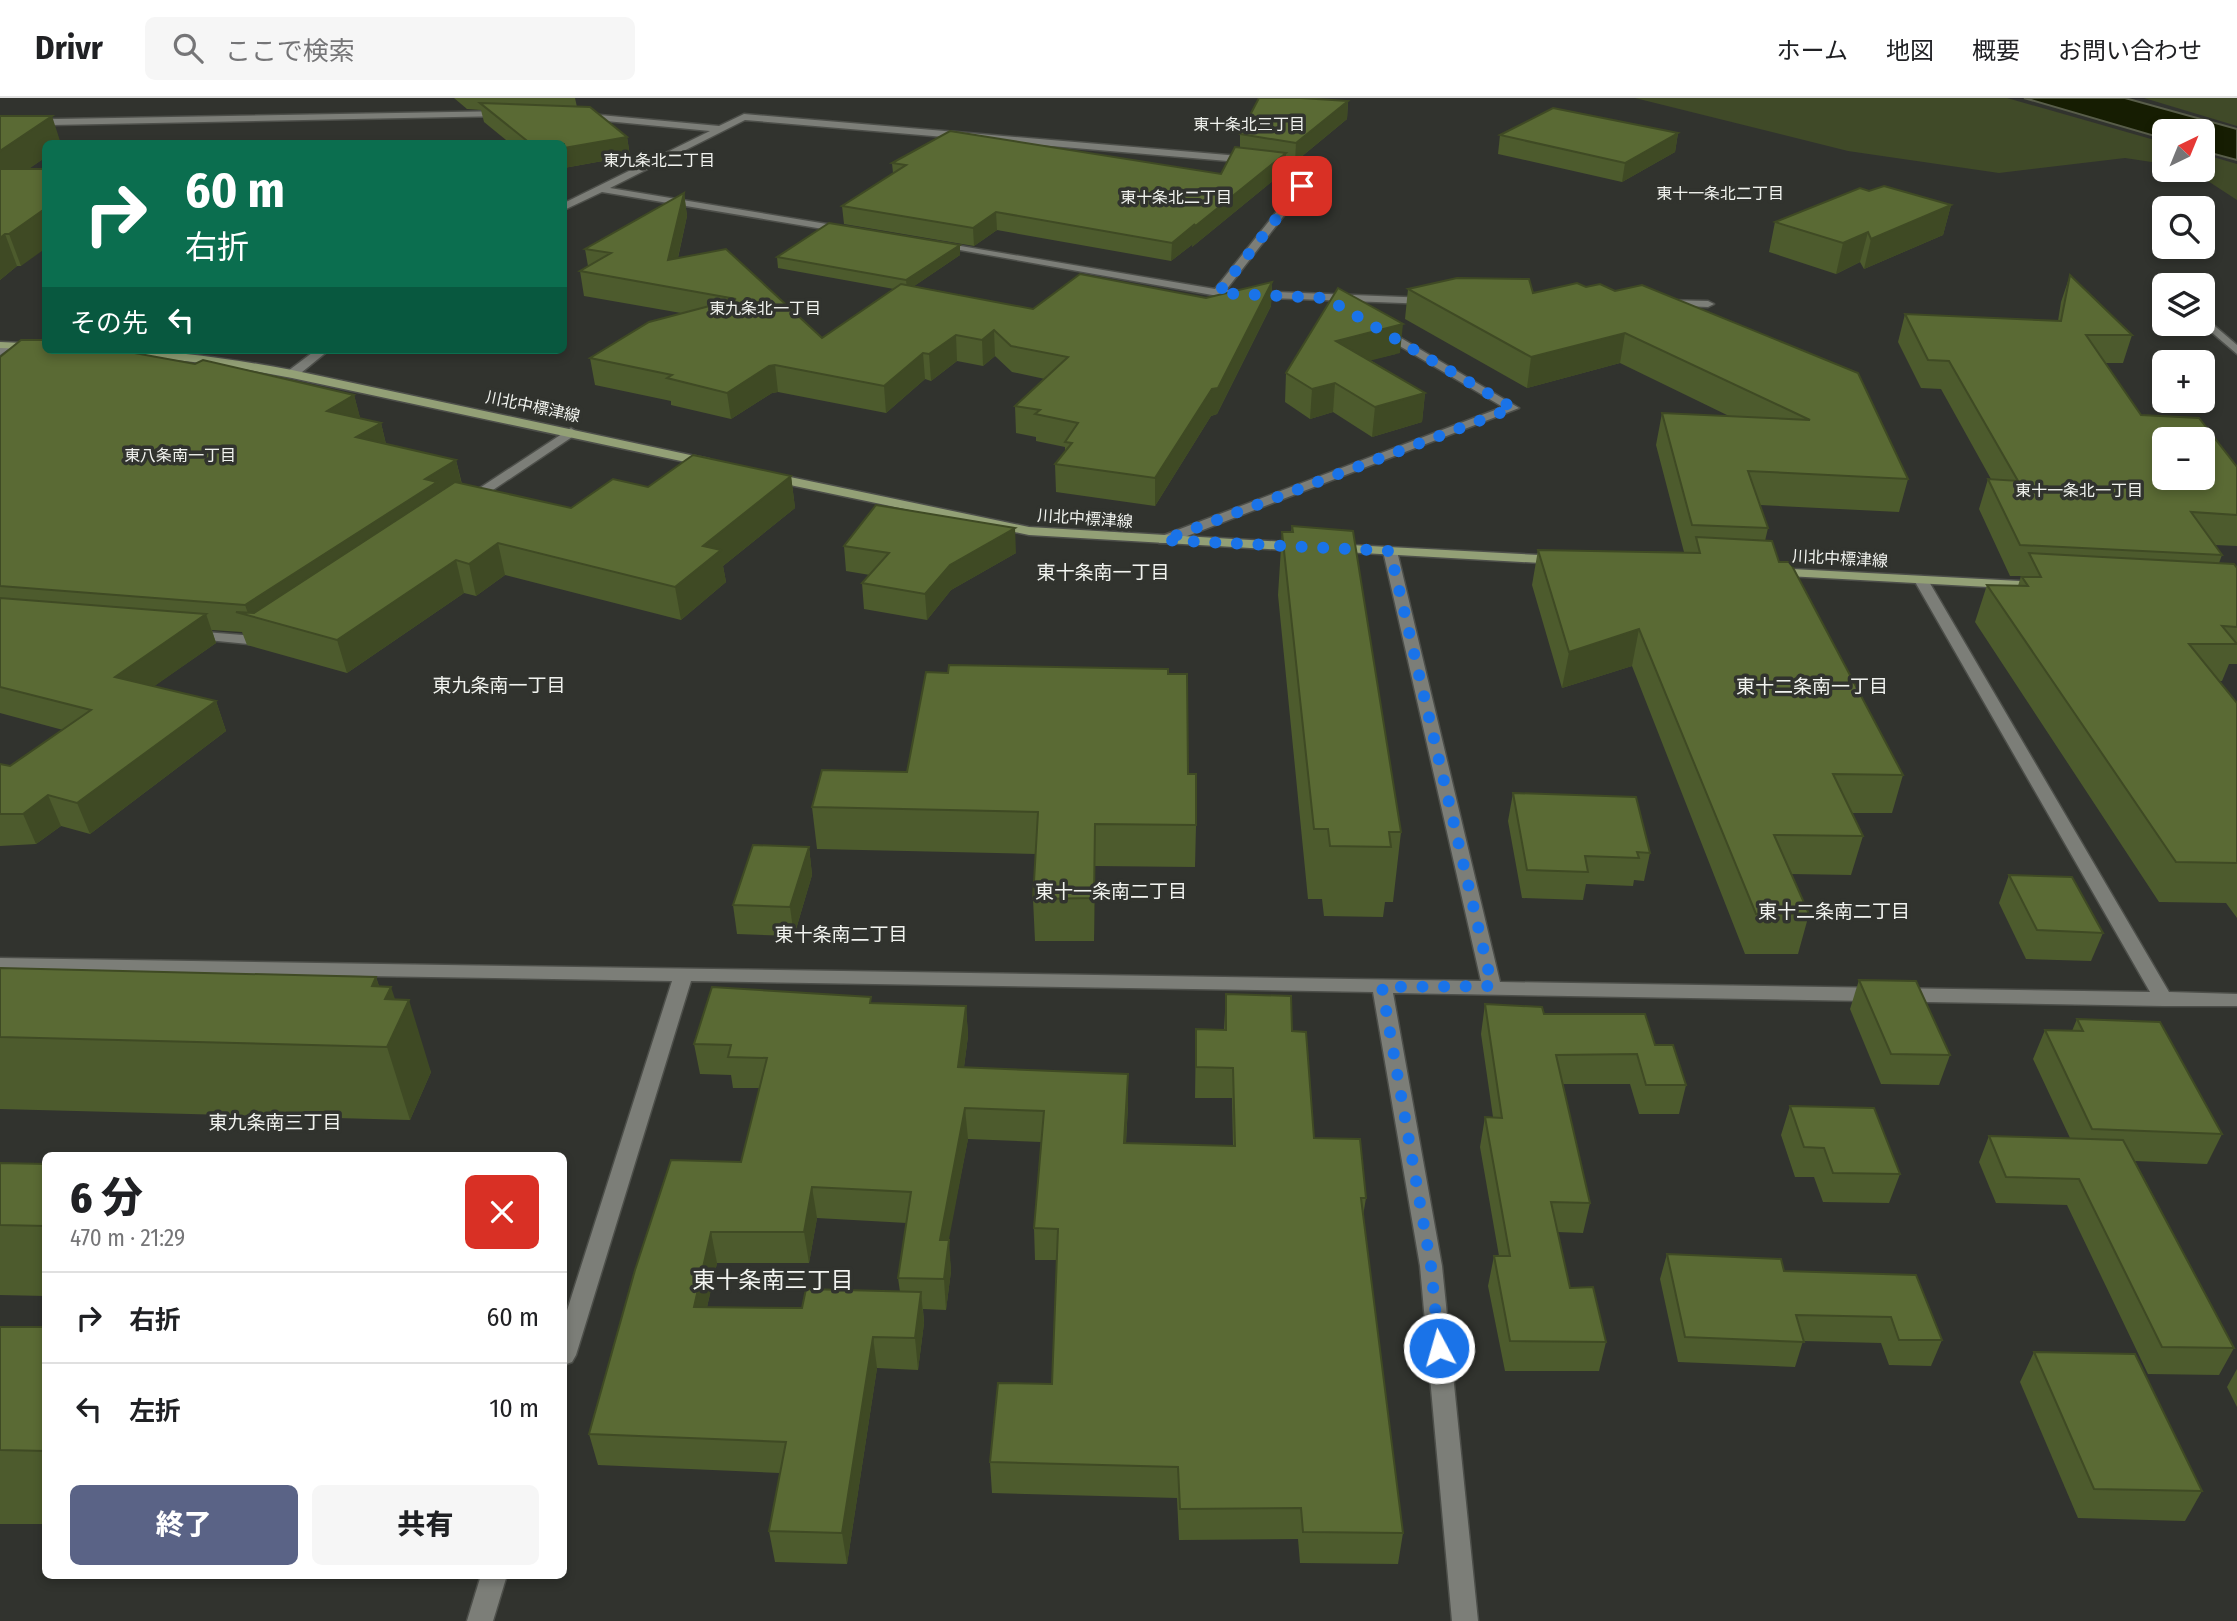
<!DOCTYPE html>
<html lang="ja">
<head>
<meta charset="utf-8">
<style>
	body { margin:0; font-family:"Fira Sans Condensed","Noto Sans JP",sans-serif; background:#f6f6f6; color:#202124; height:100vh; display:flex; flex-direction:column; font-size:26px; white-space:nowrap }
	* { box-sizing:border-box; margin:0 }
	p { font-size:23px; color:#757577 }
	.icon { flex:none; width:38px; height:38px; fill:none; stroke:currentColor; stroke-width:2; stroke-linecap:round; stroke-linejoin:round }
	.map { position:relative; flex:1; overflow:hidden }
	.drawer { position:absolute; left:42px; top:1054px; width:525px; height:427px; display:flex; flex-direction:column; background:#fff; border-radius:10px; box-shadow:0 4px 10px #0003 }
	.drawer>* { flex:none }
	.guide { position:absolute; left:42px; top:42px; width:525px; height:214px; border-radius:10px; box-shadow:0 4px 10px #0003; background:#0b6e4f; color:#fff; overflow:hidden }
	.needle { width:46px; rotate:43deg }
	.tools { position:absolute; left:2152px; top:21px; display:grid; gap:14px }
	.tools a { display:grid; place-items:center; width:63px; height:63px; border-radius:10px; background:#fff; box-shadow:0 4px 10px #0003; font-size:35px }
	.pin { position:absolute; display:grid; place-items:center; width:60px; height:60px; color:#fff; margin:-30px; border-radius:14px; box-shadow:0 4px 10px #0006 }
	.me { position:absolute; width:77px; margin:-38px; rotate:354deg; stroke-linejoin:round; filter:drop-shadow(0 0 5px #0008) }
	.turn { display:flex; align-items:center; gap:24px; height:147px; padding:0 28px; font-size:32px }
	.turn .icon { width:91px; height:91px; stroke-width:2.5 }
	.turn b { display:block; font-size:49px; line-height:60px }
	.then { display:flex; align-items:center; height:66px; padding:0 28px; background:#0003; gap:14px; font-size:26px }
	.round { display:grid; place-items:center; flex:none; width:74px; height:74px; border-radius:10px; background:#f6f6f6 }
	.headline { display:flex; align-items:center; justify-content:space-between; height:119px; padding:0 28px }
	h1 { font-size:42px; font-weight:800; line-height:52px }
	.action { display:flex; gap:14px; margin-top:auto; padding:14px 28px }
	.action a { flex:1; height:80px; border-radius:10px; background:#5a6386; color:#fff; font-size:28px; font-weight:800; line-height:80px; text-align:center }
	.action a+a { background:#f6f6f6; color:#202124 }
	ul { padding:0; list-style:none }
	li { display:flex; align-items:center; gap:21px; height:91px; padding:0 28px; border-top:2px solid #e0e0e0 }
	li div { flex:1 }
	li b { display:block; font-size:26px }
	li em { font-style:normal }
	header { display:flex; align-items:center; gap:42px; box-sizing:border-box; height:98px; padding:0 35px; background:#fff; border-bottom:2px solid #e0e0e0 }
	header strong { font-size:33px }
	nav { display:flex; gap:38px; margin-inline-start:auto; font-size:24px }
	.search { width:490px; height:63px; background:#f6f6f6; display:flex; align-items:center; gap:18px; box-sizing:border-box; padding:0 24px; border-radius:10px; color:#757577; font-size:26px }
	.map>svg:first-child { display:block }
</style>
</head>
<body>
<header>
<strong>Drivr</strong>
<div class="search"><svg class="icon" aria-label="search" viewBox="0 0 24 24"><circle cx="10" cy="10" r="6"/><path d="M15 15l6 6"/></svg>ここで検索</div>
<nav><a>ホーム</a><a>地図</a><a>概要</a><a>お問い合わせ</a></nav>
</header>
<div class="map">
<svg width="2237" height="1523" viewBox="0 0 2237 1523">
	<rect width="100%" height="100%" fill="#31332e"/>
	<g fill="#404a28">
		<path d="M1635,0H2007L2165,45V66L2125,60L1999,75L1848,53Z"/>
		<path d="M2144,0H2237V28Z"/>
		<path d="M2203,56L2237,66V102L2191,72H2203Z"/>
	</g>
	<path fill="#161d02" stroke="#585d49" stroke-width="2" d="M2024,0H2125L2237,31V62L2203,53V33H2165V41Z"/>
	<g fill="none" stroke-linecap="round" stroke-linejoin="round">
		<g stroke="#4d4f4a" stroke-width="3">
			<g id="minor">
				<path d="M508,13L505,18L0,28V22Z"/>
				<path d="M578,15L719,28L744,16L1274,61L1308,70L1307,88L1226,192L1429,200L1434,203L1429,206L1218,198L932,147L937,144L1215,191L1297,88L1300,74L1274,67L745,22L610,90L851,130L852,132L847,135L602,94L564,112V105L710,33L575,20Z"/>
				<path d="M2156,178H2164L2172,187L2163,189L2155,180Z"/>
				<path d="M1664,202L1708,203L1714,206L1708,209L1660,207V203Z"/>
				<path d="M2203,218L2237,247V256L2202,226Z"/>
				<path d="M1376,230H1384L1519,310L1169,445H1159V439L1503,309L1376,234Z"/>
				<path d="M4,245L14,247L0,257V248Z"/>
				<path d="M316,252H329L296,279H288V273Z"/>
				<path d="M571,330L577,334L575,337L472,406L467,407L460,403Z"/>
				<path d="M1390,449L1397,453L1500,884L2150,894L1914,482L1921,478L1928,482L2169,894L2237,896V908H2164L1393,895L1442,1168L1478,1523H1452L1420,1168L1373,894L691,883L576,1257L572,1264L564,1267V1222L672,883L0,872V860L1481,883L1383,453Z"/>
				<path d="M192,533L255,538L267,533L274,537L258,547L187,540V534Z"/>
				<path d="M481,1477H507L493,1523H467Z"/>
			</g>
		</g>
		<g stroke="#4d4f4a" stroke-width="3">
			<g id="major">
				<path d="M0,244L46,246V252H48H46L0,250Z"/>
				<path d="M111,252C172,252 232,261 292,272L709,361L715,365L709,369L292,280L227,268L117,255Z"/>
				<path d="M771,375L1029,429L1304,445L1311,449L1304,453L1029,437L766,382V376Z"/>
				<path d="M1332,446L1559,458L1566,462L1559,466L1327,453L1325,450Z"/>
				<path d="M1772,470L2041,484L2048,488L2041,492L1767,477L1765,474Z"/>
			</g>
		</g>
		<use href="#minor" fill="#7c7e78" fill-rule="evenodd"/>
		<use href="#major" fill="#93a076" fill-rule="evenodd"/>
	</g>
	<g fill="#4d5b2d" fill-rule="evenodd">
		<path d="M454,0H575L577,9L627,39L630,58L564,70V46H511L484,24L481,12L467,11Z"/>
		<path d="M1348,3L1347,21L1295,64L1285,62V73L1192,149L1193,146L1171,163L997,132L974,148L844,126L842,108L893,75L892,65L1221,76L1240,50V36Z"/>
		<path d="M0,18L46,59L28,71L21,168H17L0,182Z"/>
		<path d="M1678,35L1675,54L1622,84L1498,56L1500,37Z"/>
		<path d="M1869,93L1951,107L1943,137L1864,171L1860,164L1836,176L1769,154L1775,124Z"/>
		<path d="M684,95L687,118L678,160L822,240L894,191L778,170L777,159L960,147V157L914,188L1033,211L1206,200L1272,184L1271,208L1217,316L1211,318L1155,408L1056,394L1055,366L1065,353V349L1036,343V339L1016,335L1015,308L1045,281L1012,274L995,258L983,268L957,263L931,283L925,281L886,315L778,294L772,295L731,321L671,307V303L595,287L590,260L681,215L584,198L580,173L588,168L585,151Z"/>
		<path d="M2070,177L2132,237L2123,265H2105L2141,317L2237,369V448L2215,447L2222,457L2219,465L2237,470V566H2229L2222,583H2219L2237,605V820L2226,805L2159,804L1975,524L1987,487L2018,488L2021,478H2010L1979,411L1988,381H1991L1941,291L1921,290L1898,244L1905,216L2058,223L2061,204Z"/>
		<path d="M1577,185L1908,381L1899,414L1760,407L1768,430L1765,443L1779,464L1903,677L1892,715H1852L1863,738L1851,777L1791,776L1809,816L1798,856H1745L1632,568L1562,590L1532,487L1538,452L1684,454L1656,347L1662,315L1729,318L1620,265L1527,290L1405,221L1408,191L1533,195Z"/>
		<path d="M1400,255L1370,262L1425,295L1422,324L1372,339L1333,314L1310,321L1285,304L1286,275Z"/>
		<path d="M0,259L354,297L360,320L381,325L386,346L456,362L462,386L571,410L648,389L791,378L795,410L723,468L726,484L681,522L505,477L476,498L464,495L347,575L247,547L242,534L212,532L216,545L154,588L216,603L226,633L90,736L61,728L36,746L0,748V666L10,668L63,632L0,615Z"/>
		<path d="M1292,428L1401,734L1393,804H1385L1383,819L1324,818L1322,801H1308L1278,497L1282,434H1291Z"/>
		<path d="M844,448L1016,455L951,492L927,522L864,511L862,485L870,477L846,473Z"/>
		<path d="M1168,576L1188,676L1196,727L1195,769L1095,768L1094,843H1035L1033,801L1036,756L817,751L812,709Z"/>
		<path d="M1513,695L1650,755L1644,783L1634,782L1633,788L1586,786L1583,802L1522,800L1508,723Z"/>
		<path d="M809,749L812,777L794,838L737,836L733,807Z"/>
		<path d="M2009,777L2103,835L2091,863L2026,861L1999,805Z"/>
		<path d="M0,870L376,879L379,888L395,902L431,974L410,1022L0,1011Z"/>
		<path d="M1859,882L1950,957L1939,987L1881,986L1850,911Z"/>
		<path d="M1226,896L1292,933L1314,1040L1366,1100L1363,1118L1403,1435L1398,1466L1300,1465L1298,1441L1179,1442L1177,1400L992,1395L990,1364L1052,1286L1057,1162H1035L1034,1130L1041,1044L968,1041L948,1142L951,1173L946,1212L923,1211L924,1225L918,1272L877,1270L847,1466L775,1464L769,1433L780,1375L598,1367L589,1336L741,1064L760,990H733L731,977L700,976L694,946L872,905L966,908L968,938L964,969L1128,1007L1126,1045L1233,1048L1232,1000H1195L1196,931L1224,932ZM817,1120L907,1125L898,1180L900,1194L802,1210L707,1209L717,1165H809Z"/>
		<path d="M1485,906L1544,916L1655,947L1686,987L1679,1016H1639L1630,986H1563L1590,1105L1583,1135L1557,1134L1570,1190L1606,1244L1599,1273H1505L1488,1188L1494,1158H1499L1480,1049L1485,1019H1493L1481,936Z"/>
		<path d="M2077,921L2222,1036L2207,1066L2135,1063L2234,1250L2219,1277L2148,1276L2067,1107L1996,1105L1979,1064L1989,1038L2070,1040L2033,961L2045,932L2072,933Z"/>
		<path d="M1790,1008L1900,1076L1889,1105L1823,1104L1814,1079H1795L1781,1037Z"/>
		<path d="M0,1065L46,1066V1198L0,1197Z"/>
		<path d="M1667,1156L1784,1173L1942,1242L1931,1268L1889,1267L1881,1245L1803,1243L1795,1269L1678,1264L1660,1181Z"/>
		<rect x="0" y="1229" width="46" height="197"/>
		<path d="M2034,1254L2202,1393L2185,1423L2078,1420L2020,1284Z"/>
		<path d="M2237,1271V1309L2227,1289Z"/>
	</g>
	<g fill="#3f4a24">
		<path d="M1348,3L1347,21L1295,64L1296,45Z"/>
		<path d="M52,18L61,46H46V59L0,91V53Z"/>
		<path d="M1678,35L1675,54L1622,84L1625,65Z"/>
		<path d="M627,39L630,58L564,70V50Z"/>
		<path d="M1286,55L1285,73L1192,149L1193,146L1171,163L1172,145Z"/>
		<path d="M684,95L687,118L672,186L668,162Z"/>
		<path d="M1951,107L1943,137L1864,171L1871,141Z"/>
		<path d="M46,110V150L21,168L9,136Z"/>
		<path d="M996,114L997,132L974,148L973,130Z"/>
		<path d="M1868,134L1860,164L1836,176L1843,145Z"/>
		<path d="M5,136L17,168L0,182V140Z"/>
		<path d="M960,147V157L907,193L906,182Z"/>
		<path d="M1272,184L1271,208L1217,316L1211,318L1155,408V380Z"/>
		<path d="M1403,226L1400,255L1334,272L1336,243Z"/>
		<path d="M994,232L995,258L983,268L982,242Z"/>
		<path d="M1625,235L1620,265L1527,290L1531,259Z"/>
		<path d="M956,237L957,263L931,283L929,256Z"/>
		<path d="M923,255L925,281L886,315L884,288Z"/>
		<path d="M775,267L778,294L772,295L731,321L727,295L769,268Z"/>
		<path d="M1335,285L1333,314L1310,321L1312,291Z"/>
		<path d="M1425,295L1422,324L1372,339L1375,309Z"/>
		<path d="M354,297L361,323L327,313Z"/>
		<path d="M381,325L387,351L356,339Z"/>
		<path d="M456,362L462,388L249,518L245,507L425,381Z"/>
		<path d="M791,378L795,410L723,468L726,484L681,522L675,489L703,448Z"/>
		<path d="M1015,430L1016,455L951,492L927,522L925,496L950,467Z"/>
		<path d="M498,445L505,477L476,498L469,466Z"/>
		<path d="M456,462L464,495L347,575L337,542Z"/>
		<path d="M206,516L216,545L126,608L115,579Z"/>
		<path d="M1639,531L1632,568L1562,590L1569,554Z"/>
		<path d="M216,603L226,633L90,736L77,705Z"/>
		<path d="M48,697L61,728L36,746L23,716Z"/>
		<path d="M1095,726V768L1094,843V800Z"/>
		<path d="M809,749L812,777L794,838L790,809Z"/>
		<path d="M376,879L394,934L385,901L391,889L401,919L409,902L431,974L410,1022L387,949L372,888Z"/>
		<path d="M966,908L968,938L960,999L958,969Z"/>
		<path d="M1128,976V1007L1124,1076V1045Z"/>
		<path d="M965,1010L968,1041L943,1173L940,1142Z"/>
		<path d="M812,1089L817,1120L809,1165L804,1134Z"/>
		<path d="M711,1134L717,1165L700,1240L694,1209Z"/>
		<path d="M949,1142L951,1173L946,1212L944,1181Z"/>
		<path d="M921,1194L924,1225L918,1272L915,1240Z"/>
		<path d="M873,1239L877,1270L847,1466L842,1435Z"/>
	</g>
	<g fill="#5a6a34" stroke="#3f4a24" stroke-width="2" fill-rule="evenodd">
		<path d="M1259,0H1301L1348,3L1296,45L1240,36Z"/>
		<path d="M480,5L590,9L627,39L564,50V46H531Z"/>
		<path d="M1553,10L1678,35L1625,65L1500,37Z"/>
		<path d="M0,18H52L0,53Z"/>
		<path d="M950,33L1221,76L1235,49L1286,55L1193,130L1195,126L1172,145L996,114L973,130L842,108L906,67L892,65Z"/>
		<path d="M0,71H46V110L9,136H5L0,140Z"/>
		<path d="M1884,88L1951,107L1871,141L1868,134L1843,145L1775,124L1860,90L1869,93Z"/>
		<path d="M684,95L668,162L726,151L822,240L901,186L1033,211L1080,176L1206,200L1272,184L1218,290L1212,291L1155,380L1055,366L1072,345L1065,344L1078,325L1035,316L1040,312L1015,308L1068,259L1011,248L994,232L982,242L956,237L929,256L923,255L884,288L775,267L769,268L727,295L667,280L672,277L590,260L649,224L736,201L580,173L611,155L585,151Z"/>
		<path d="M829,125L960,147L906,182L777,159Z"/>
		<path d="M2070,177L2132,237H2086L2141,317L2199,320L2237,369V417L2191,414L2222,457L2020,447L1988,381L2018,383L1949,263L1928,262L1905,216L2061,223ZM2165,341H2203V380H2165Z"/>
		<path d="M1457,180L1529,181L1533,195L1577,185L1586,189L1600,186L1615,193L1642,187L1858,275L1908,381L1748,373L1768,430L1692,427L1662,315L1810,322L1625,235L1531,259L1408,191Z"/>
		<path d="M1338,190L1403,226L1336,243L1425,295L1375,309L1335,285L1312,291L1286,275Z"/>
		<path d="M21,242H46V252H118L195,266L203,262L354,297L327,313L381,325L356,339L456,362L425,381L437,384L245,507L0,488V259Z"/>
		<path d="M693,357L791,378L703,448L721,452L675,489L498,445L469,466L456,462L337,542L236,514L254,515L455,384L571,410L613,381L648,389Z"/>
		<path d="M876,407L1015,430L950,467L925,496L862,485L889,455L844,448Z"/>
		<path d="M1292,428L1353,433L1401,734H1389L1391,749L1330,748L1328,731H1314L1282,434H1293Z"/>
		<path d="M1696,439L1772,443L1779,464H1790L1903,677L1833,676L1863,738L1774,737L1809,816H1756L1639,531L1569,554L1538,452L1700,455Z"/>
		<path d="M2029,455L2234,466L2237,470V529L2222,528L2237,546H2189L2237,605V765L2176,764L1987,487L2028,488L2022,479H2041Z"/>
		<path d="M0,500L206,516L115,579L216,603L77,705L48,697L23,716H0V666L10,668L91,612L0,589Z"/>
		<path d="M949,567L1168,571V576H1187L1188,676H1196V727L1095,726L1094,800L1033,801L1038,714L812,709L822,672L907,674L926,574L948,575Z"/>
		<path d="M1513,695L1636,699L1650,755L1637,754L1639,760L1585,758L1588,774L1527,772Z"/>
		<path d="M753,747L809,749L790,809L733,807Z"/>
		<path d="M2009,777L2072,779L2103,835L2037,832Z"/>
		<path d="M0,870L376,879L372,888L391,889L385,901L409,902L387,949L0,939Z"/>
		<path d="M1859,882L1916,883L1950,957L1891,956Z"/>
		<path d="M712,889L871,899L870,905L966,908L958,969L1128,976L1124,1045L1235,1048L1233,970L1196,969V931L1226,932V896L1291,898L1292,933L1306,934L1314,1040L1360,1041L1366,1100H1361L1403,1435L1303,1434L1301,1410L1180,1411L1178,1369L990,1364L998,1285L1052,1286L1058,1131L1034,1130L1044,1013L965,1010L940,1142H949L944,1181L898,1180L911,1094L812,1089L804,1134H711L694,1209L802,1210L806,1191L921,1194L915,1240L873,1239L842,1435L769,1433L786,1344L589,1336L635,1172L671,1062L741,1064L767,960L728,959L731,947L694,946Z"/>
		<path d="M1485,906L1542,909L1544,916H1645L1655,947H1673L1686,987H1646L1637,956L1556,957L1590,1105L1551,1104L1570,1190L1593,1189L1606,1244L1510,1243L1494,1158H1510L1485,1019L1502,1020Z"/>
		<path d="M2077,921L2160,924L2222,1036L2092,1031L2045,932L2083,933Z"/>
		<path d="M1790,1008L1874,1010L1900,1076L1833,1075L1824,1050L1804,1049Z"/>
		<path d="M1989,1038L2123,1042L2234,1250L2162,1249L2079,1081L2006,1079Z"/>
		<path d="M0,1065L46,1066V1128L0,1127Z"/>
		<path d="M1667,1156L1781,1161L1784,1173L1916,1177L1942,1242H1899L1891,1219L1796,1217L1804,1244L1685,1239Z"/>
		<path d="M0,1229H46V1353L0,1352Z"/>
		<path d="M2034,1254L2135,1256L2202,1393L2094,1391Z"/>
	</g>
	<g fill="none" stroke-linecap="round" stroke-linejoin="round">
		<path stroke="#1a73e8" stroke-width="12" stroke-dasharray="0 21.6" d="M1302,88L1218,195L1326,200L1513,310L1164,442L1390,453L1492,888L1382,889L1431,1168L1439,1250"/>
	</g>
	<g text-anchor="middle" stroke-width="7" stroke-linejoin="round" paint-order="stroke">
		<g font-size="16" fill="#f1f3ef" stroke="#31332e">
			<text x="1249" y="32">東十条北三丁目</text>
			<text x="659" y="68">東九条北二丁目</text>
			<text x="1720" y="101">東十一条北二丁目</text>
			<text x="1176" y="105">東十条北二丁目</text>
			<text x="765" y="216">東九条北一丁目</text>
			<text x="180" y="363">東八条南一丁目</text>
			<text x="2079" y="398">東十一条北一丁目</text>
		</g>
		<g font-size="16" fill="#f1f3ef" stroke="#31332e">
			<text transform="translate(533 308) rotate(12)" y="6">川北中標津線</text>
			<text transform="translate(1085 420) rotate(4)" y="6">川北中標津線</text>
			<text transform="translate(1840 460) rotate(3)" y="6">川北中標津線</text>
		</g>
		<g font-size="19" fill="#f1f3ef" stroke="#31332e">
			<text x="1103" y="481">東十条南一丁目</text>
			<text x="499" y="594">東九条南一丁目</text>
			<text x="1812" y="595">東十二条南一丁目</text>
			<text x="1111" y="800">東十一条南二丁目</text>
			<text x="1834" y="820">東十二条南二丁目</text>
			<text x="841" y="843">東十条南二丁目</text>
			<text x="275" y="1031">東九条南三丁目</text>
		</g>
		<g font-size="23" fill="#f1f3ef" stroke="#31332e">
			<text x="773" y="1190">東十条南三丁目</text>
		</g>
	</g>
</svg>
<div class="tools">
<a><svg class="needle" viewBox="-14 -14 28 28"><path d="M0-13l5 13h-10z" fill="#e53935"/><path d="M0 13l5-13h-10z" fill="#757577"/></svg></a>
<a><svg class="icon" aria-label="search" viewBox="0 0 24 24"><circle cx="10" cy="10" r="6"/><path d="M15 15l6 6"/></svg></a>
<a><svg class="icon" aria-label="layers" viewBox="0 0 24 24"><path d="M12 4l9 5-9 5-9-5zM3 14l9 5 9-5"/></svg></a>
<a>+</a>
<a>−</a>
</div>
<div class="pin" style="left:1302px;top:88px;background:#d93025"><svg class="icon" aria-label="arrive" viewBox="0 0 24 24"><path d="M6 21V4h12l-3 4 3 4H6"/></svg></div>
<svg class="me" style="left:1439px;top:1250px" viewBox="-20 -20 40 40"><circle r="17" fill="#1a73e8" stroke="#fff" stroke-width="3"/><path d="M0-11L8 9 0 5-8 9z" fill="#fff"/></svg>
<div class="guide">
<div class="turn"><svg class="icon" aria-label="right" viewBox="0 0 24 24"><path d="M7 20v-9h11M14 6l5 5-5 5"/></svg><div><b>60 m</b>右折</div></div>
<div class="then">その先<svg class="icon" aria-label="left" viewBox="0 0 24 24"><path d="M17 20v-9H6M10 6l-5 5 5 5"/></svg></div>
</div>
<section class="drawer">
<div class="headline"><div><h1>6 分</h1><p>470 m · 21:29</p></div><a class="round" style="background:#d93025;color:#fff"><svg class="icon" aria-label="close" viewBox="0 0 24 24"><path d="M6 6l12 12M18 6L6 18"/></svg></a></div>
<ul>
<li><svg class="icon" aria-label="right" viewBox="0 0 24 24"><path d="M7 20v-9h11M14 6l5 5-5 5"/></svg><div><b>右折</b></div><em>60 m</em></li>
<li><svg class="icon" aria-label="left" viewBox="0 0 24 24"><path d="M17 20v-9H6M10 6l-5 5 5 5"/></svg><div><b>左折</b></div><em>10 m</em></li>
</ul>
<div class="action"><a>終了</a><a>共有</a></div>
</section>
</div>
</body>
</html>
